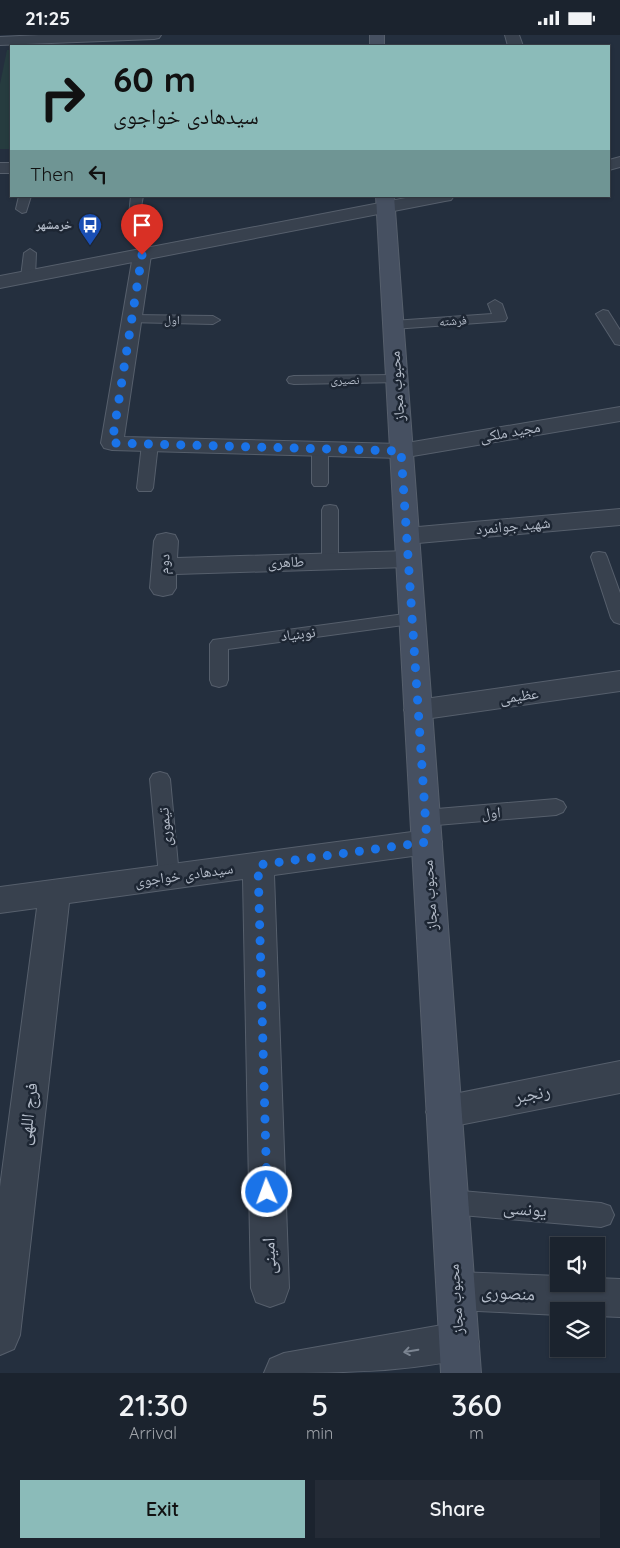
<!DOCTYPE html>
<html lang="en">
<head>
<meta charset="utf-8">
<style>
	body { margin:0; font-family:Quicksand,"Noto Naskh Arabic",sans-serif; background:#242b36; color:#f1f3f6; height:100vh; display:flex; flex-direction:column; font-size:19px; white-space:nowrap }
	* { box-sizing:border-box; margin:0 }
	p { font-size:16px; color:#a0a4aa }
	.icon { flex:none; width:28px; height:28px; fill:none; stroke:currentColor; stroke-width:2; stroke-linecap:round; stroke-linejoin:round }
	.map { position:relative; height:1338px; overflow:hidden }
	.panel { display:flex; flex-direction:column; background:#1b232e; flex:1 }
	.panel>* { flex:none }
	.guide { position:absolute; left:10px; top:10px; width:600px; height:152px; border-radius:0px; box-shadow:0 1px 4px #0004,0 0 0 1px #39404a; background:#8bbbb9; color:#111; overflow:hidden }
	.controls { position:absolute; left:550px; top:1202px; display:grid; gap:10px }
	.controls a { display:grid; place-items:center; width:55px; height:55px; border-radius:0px; background:#1b232e; box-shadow:0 1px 4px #0004,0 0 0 1px #39404a; font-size:25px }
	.pin { position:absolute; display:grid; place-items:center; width:42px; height:42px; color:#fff; margin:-51px -21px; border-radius:50% 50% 50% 0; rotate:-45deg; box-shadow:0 0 5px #0007 }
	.pin .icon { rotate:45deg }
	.me { position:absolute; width:55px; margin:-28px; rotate:358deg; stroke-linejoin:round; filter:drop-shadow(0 0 4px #0008) }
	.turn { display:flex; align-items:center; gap:18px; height:105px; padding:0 20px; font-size:22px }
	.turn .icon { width:65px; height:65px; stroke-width:2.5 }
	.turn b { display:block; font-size:35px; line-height:42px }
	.then { display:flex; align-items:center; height:48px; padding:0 20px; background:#0003; gap:10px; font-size:19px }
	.eta { display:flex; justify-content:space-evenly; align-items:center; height:85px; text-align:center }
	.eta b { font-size:30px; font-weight:600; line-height:35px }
	.cta { display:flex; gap:10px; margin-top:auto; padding:10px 20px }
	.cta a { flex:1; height:58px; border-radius:0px; background:#8bbbb9; color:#111; font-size:20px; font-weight:600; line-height:58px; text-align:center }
	.cta a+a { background:#242b36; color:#f1f3f6 }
	.status { display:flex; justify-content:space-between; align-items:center; height:35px; padding:0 25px; background:#1b232e; direction:ltr }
	.status svg { height:14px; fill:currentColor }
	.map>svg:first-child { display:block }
</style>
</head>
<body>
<div class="status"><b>21:25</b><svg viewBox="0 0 49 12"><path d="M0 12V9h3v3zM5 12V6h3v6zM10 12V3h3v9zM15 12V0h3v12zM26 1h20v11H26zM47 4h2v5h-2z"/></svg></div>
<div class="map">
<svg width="620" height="1338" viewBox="0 0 620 1338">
	<rect width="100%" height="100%" fill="#242f3e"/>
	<path fill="#263c3f" d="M7,15H11V114H0V49Z"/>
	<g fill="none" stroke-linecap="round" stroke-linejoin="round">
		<g stroke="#565f6c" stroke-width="2">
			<g id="service">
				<path d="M19,161H31L26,177L22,178L16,174Z"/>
				<path d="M131,161H143L139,183L135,184L129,180Z"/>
				<path d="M30,214L36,218L35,242L28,246L21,242L24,218Z"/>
				<path d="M495,265L502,269L507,283L505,286L393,294L386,290L393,286L492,279L488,269Z"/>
				<path d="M603,275L608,276L620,295V310L615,309L596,279Z"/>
				<path d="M132,280L213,281L220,285L213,289L127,287L125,284Z"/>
				<path d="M396,340L401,341L403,344L401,347L294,349L289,348L287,345L289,342L294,341Z"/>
				<path d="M150,404L155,406L158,409L153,453L151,456H139L137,453L142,409L145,406Z"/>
				<path d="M320,409L325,411L328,414V448L326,451H314L312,448V414L315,411Z"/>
				<path d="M330,470L336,471L338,475V526L336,530L330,531L324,530L322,526V475L324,471Z"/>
				<path d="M599,517L605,518L607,522L620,558V589L614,587L611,583L591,522L593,518Z"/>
				<path d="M412,578L418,580L421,584L418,588L228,614V645L226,650L219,652L212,650L210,645V609L213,605Z"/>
				<path d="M160,737L167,739L170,744L179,841L176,847L169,849L162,847L159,841L150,744L153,739Z"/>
				<path d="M556,764L563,767L566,772L563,777L556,780L425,791L418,789L415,783L418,777L425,775Z"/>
				<path d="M450,1155L601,1168L610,1171L614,1180L610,1189L601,1192L450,1179L441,1176L437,1167L441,1158Z"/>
			</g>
		</g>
		<g stroke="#565f6c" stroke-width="2">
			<g id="minor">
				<path d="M39,0H161L159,3L154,4L0,10V2Z"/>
				<path d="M505,0H519L523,11H508Z"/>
				<rect x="0" y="128" width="11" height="10"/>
				<path d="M142,214L149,216L151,220L124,402L401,409L620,372V386L401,423L112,415L104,413L101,408L133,220L135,216Z"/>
				<path d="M620,474V490L407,509L398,506L395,501L398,496L407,493Z"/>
				<path d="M166,498L175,500L178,506L177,523L408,516L417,518L420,524L417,530L408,532L176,539V553L172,559L163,561L154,559L150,553L154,506L157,500Z"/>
				<path d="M620,636V656L418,685L408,682L404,675L408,668L418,665Z"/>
				<path d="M427,795L438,799L442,807L438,815L427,819L274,840L289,1253L284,1267L270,1272L256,1267L251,1253L243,844L69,868L20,1300L14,1314L0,1320V1152L37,873L0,878V852Z"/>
				<path d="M620,1026V1058L444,1093L432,1088L426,1077L432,1066L444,1061Z"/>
				<path d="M456,1237L559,1241V1249H596V1243L620,1244V1282L596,1281V1276H559V1280L456,1275L442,1270L437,1256L442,1242Z"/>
			</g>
		</g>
		<g stroke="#565f6c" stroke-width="2">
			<g id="tertiary">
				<path d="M620,122V132L609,135V125Z"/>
				<path d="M416,161H454L451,165L445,166L0,253V241Z"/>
				<path d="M459,1287L473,1293L479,1307L473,1321C412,1338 329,1338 264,1338L270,1324L284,1318Z"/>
			</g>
		</g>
		<g stroke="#565f6c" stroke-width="2">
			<g id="secondary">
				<rect x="370" y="0" width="14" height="11"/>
				<path d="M376,161H394L481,1338H441Z"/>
			</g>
		</g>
		<use href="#service" fill="#38414e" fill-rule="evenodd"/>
		<use href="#minor" fill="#38414e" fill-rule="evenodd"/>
		<use href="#tertiary" fill="#38414e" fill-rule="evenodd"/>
		<use href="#secondary" fill="#465061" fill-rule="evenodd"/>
	</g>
	<defs><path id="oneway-shaft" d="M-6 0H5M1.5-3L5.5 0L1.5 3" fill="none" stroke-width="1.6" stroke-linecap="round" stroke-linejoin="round" transform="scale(1.25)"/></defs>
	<use stroke="#7c8592" href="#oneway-shaft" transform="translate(411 1316) rotate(170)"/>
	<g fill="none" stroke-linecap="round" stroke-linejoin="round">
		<path stroke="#1a73e8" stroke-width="9" stroke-dasharray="0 16.2" d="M142,220L112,408L401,416L427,807L258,830L267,1157"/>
	</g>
	<defs>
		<g id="bus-pin" transform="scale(1.25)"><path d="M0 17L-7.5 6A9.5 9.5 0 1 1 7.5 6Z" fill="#1a4fb4" stroke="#1d2633"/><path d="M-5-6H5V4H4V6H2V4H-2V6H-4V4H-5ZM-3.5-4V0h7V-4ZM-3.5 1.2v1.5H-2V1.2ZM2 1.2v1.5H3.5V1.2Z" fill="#fff"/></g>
	</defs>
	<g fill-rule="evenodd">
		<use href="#bus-pin" x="90" y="190"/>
	</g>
	<g text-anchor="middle" stroke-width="5" stroke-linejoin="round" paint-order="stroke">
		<g font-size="12" font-weight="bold" fill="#b4bcc9" stroke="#1d2633" text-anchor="end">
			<text x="72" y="194">خرمشهر</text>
		</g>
		<g font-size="12" fill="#b4bcc9" stroke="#1d2633">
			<text transform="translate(172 285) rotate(1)" y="4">اول</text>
			<text transform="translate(453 286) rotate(-4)" y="4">فرشته</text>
			<text x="345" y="349">نصیری</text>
		</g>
		<g font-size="15" fill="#b4bcc9" stroke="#1d2633">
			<text transform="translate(397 351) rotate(-94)" y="5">محبوب مجاز</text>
			<text transform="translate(510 397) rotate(-10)" y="5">مجید ملکی</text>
			<text transform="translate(513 491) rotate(-5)" y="5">شهید جوانمرد</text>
			<text transform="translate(286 527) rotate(-2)" y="5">طاهری</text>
			<text transform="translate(164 529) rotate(-87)" y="5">دوم</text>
			<text transform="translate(298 599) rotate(-7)" y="5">نوبنیاد</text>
			<text transform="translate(519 661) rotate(-8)" y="5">عظیمی</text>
			<text transform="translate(491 778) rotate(-5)" y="5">اول</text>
			<text transform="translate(165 792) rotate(-95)" y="5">تیموری</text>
			<text transform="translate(184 840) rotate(-8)" y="5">سیدهادی خواجوی</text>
			<text transform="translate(430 860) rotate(-94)" y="5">محبوب مجاز</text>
			<text transform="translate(456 1264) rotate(-94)" y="5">محبوب مجاز</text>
		</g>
		<g font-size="18" fill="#b4bcc9" stroke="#1d2633">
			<text transform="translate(532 1059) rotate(-11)" y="6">رنجبر</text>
			<text transform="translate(28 1079) rotate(-83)" y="6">فرج اللهی</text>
			<text transform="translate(525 1174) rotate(5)" y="6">یونسی</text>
			<text transform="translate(269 1221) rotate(-92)" y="6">امینی</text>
			<text transform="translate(508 1258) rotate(3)" y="6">منصوری</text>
		</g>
	</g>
</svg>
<div class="controls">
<a><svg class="icon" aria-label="sound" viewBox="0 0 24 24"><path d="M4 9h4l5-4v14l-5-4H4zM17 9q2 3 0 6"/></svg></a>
<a><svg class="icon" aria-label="layers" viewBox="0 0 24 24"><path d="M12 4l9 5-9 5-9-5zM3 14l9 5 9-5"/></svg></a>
</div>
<div class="pin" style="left:142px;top:220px;background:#d93025"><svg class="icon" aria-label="arrive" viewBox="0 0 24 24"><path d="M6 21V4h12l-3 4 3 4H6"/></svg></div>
<svg class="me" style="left:267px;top:1157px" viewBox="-20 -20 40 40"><circle r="17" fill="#1a73e8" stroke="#fff" stroke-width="3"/><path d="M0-11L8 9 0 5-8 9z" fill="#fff"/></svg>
<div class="guide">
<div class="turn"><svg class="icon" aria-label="right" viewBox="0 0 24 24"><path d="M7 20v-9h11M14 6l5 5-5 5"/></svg><div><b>60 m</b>سیدهادی خواجوی</div></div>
<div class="then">Then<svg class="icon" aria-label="left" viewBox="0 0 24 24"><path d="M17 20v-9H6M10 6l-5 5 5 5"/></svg></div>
</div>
</div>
<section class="panel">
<div class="eta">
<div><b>21:30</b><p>Arrival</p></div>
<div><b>5</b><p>min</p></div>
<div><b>360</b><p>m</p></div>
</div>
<div class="cta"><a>Exit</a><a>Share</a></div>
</section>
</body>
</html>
